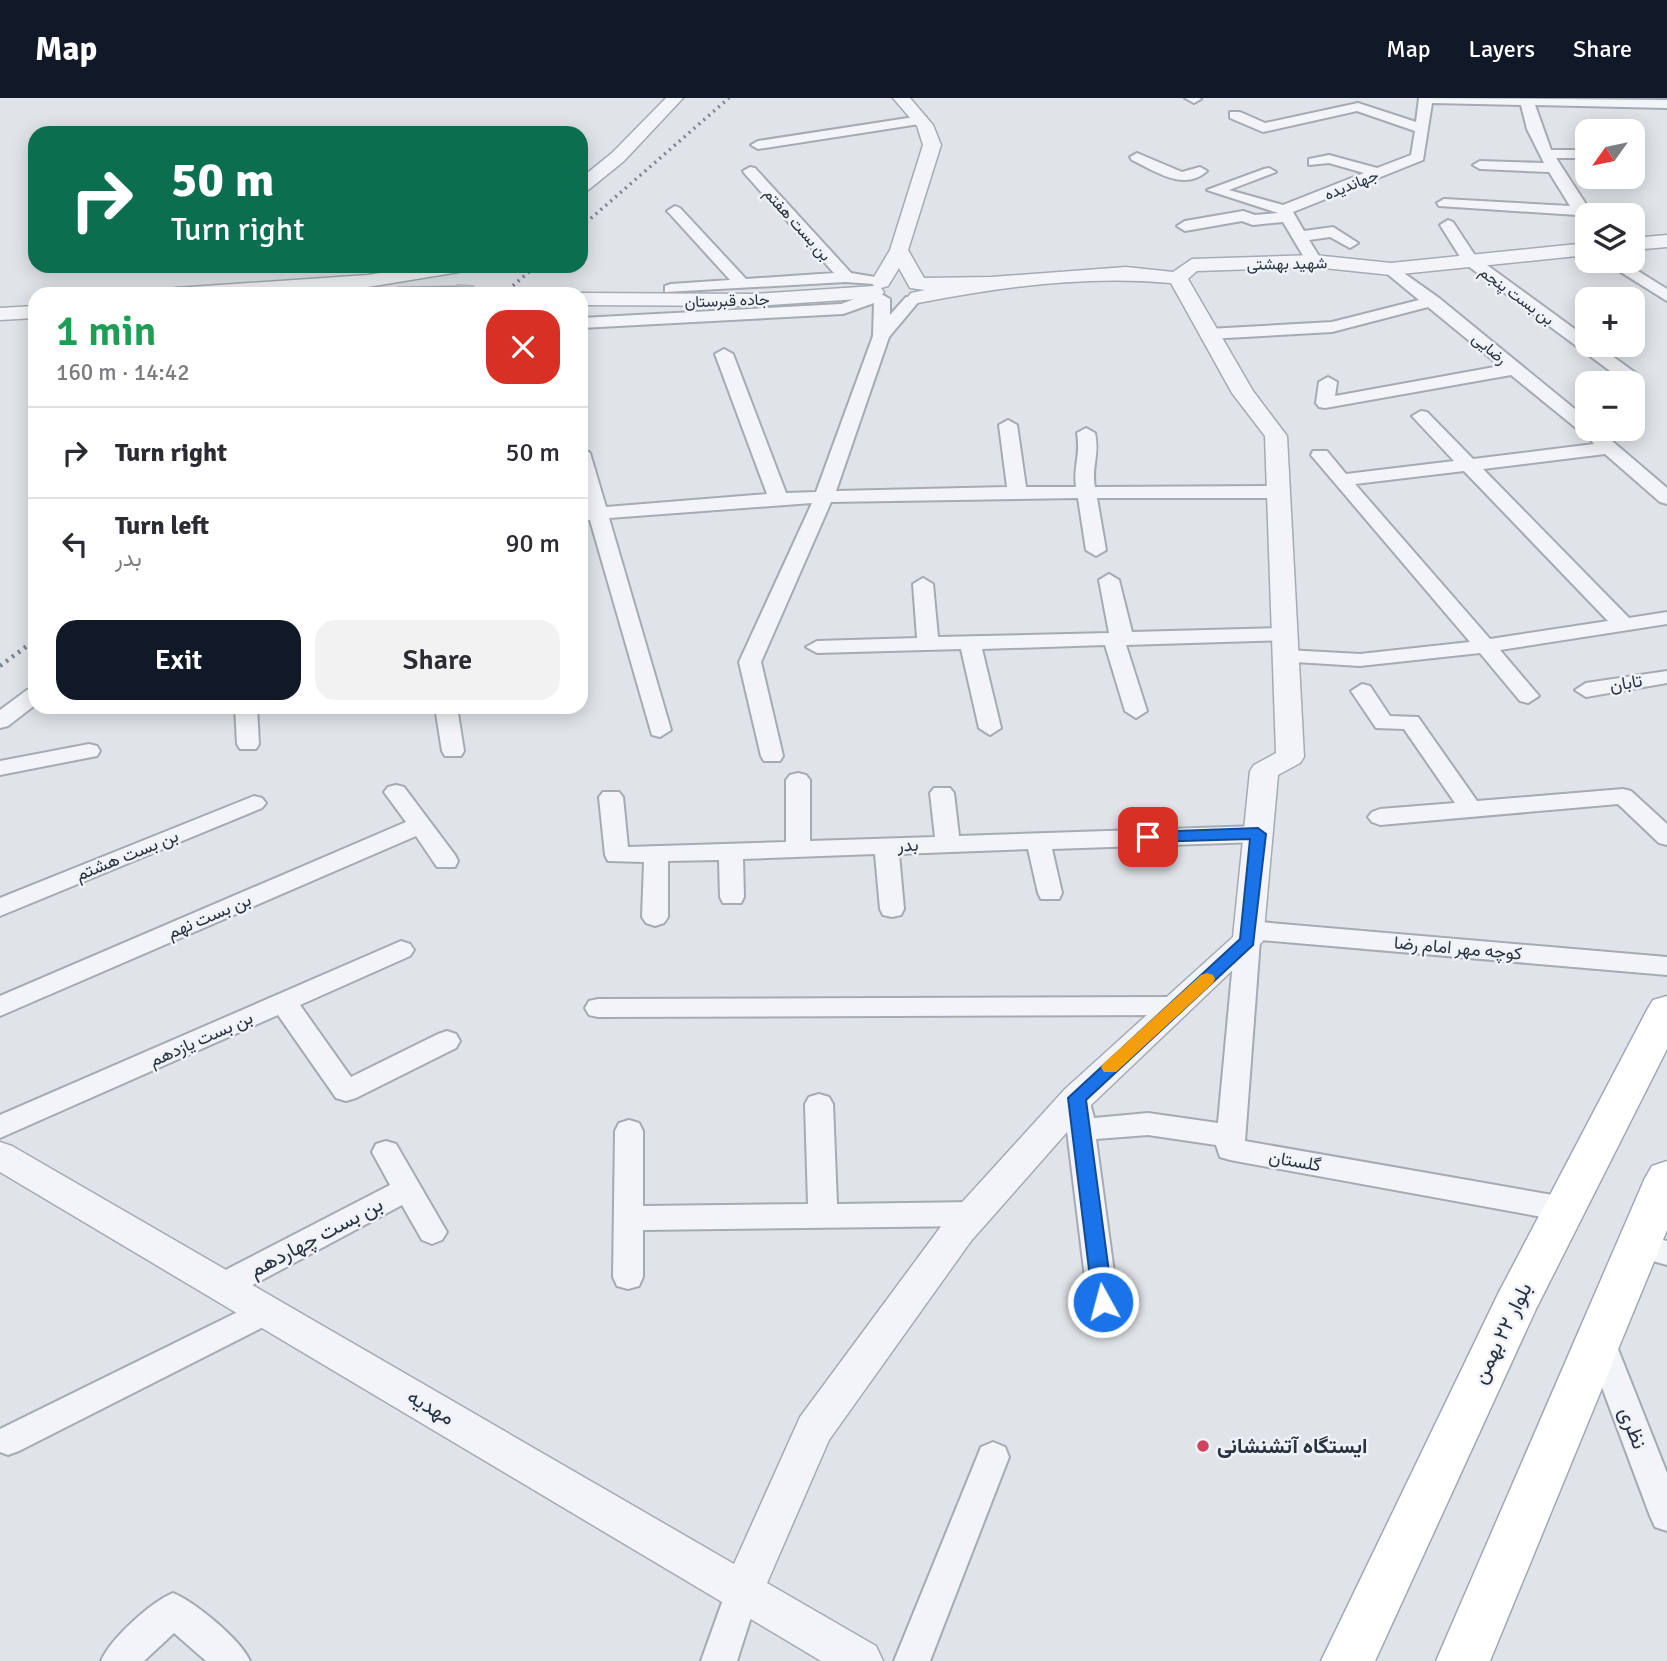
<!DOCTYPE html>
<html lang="en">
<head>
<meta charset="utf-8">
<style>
	body { margin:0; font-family:Signika,Vazirmatn,sans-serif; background:#f2f2f3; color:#2b2b33; height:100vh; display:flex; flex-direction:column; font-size:26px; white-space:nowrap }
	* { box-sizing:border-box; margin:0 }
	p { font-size:23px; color:#7c7c81 }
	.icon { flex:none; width:38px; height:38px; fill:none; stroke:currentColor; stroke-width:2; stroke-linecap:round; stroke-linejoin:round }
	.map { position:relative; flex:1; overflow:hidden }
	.side { position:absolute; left:28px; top:189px; width:560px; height:427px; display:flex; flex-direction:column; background:#fff; border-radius:21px; box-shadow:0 4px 18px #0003 }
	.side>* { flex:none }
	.guide { position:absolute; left:28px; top:28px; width:560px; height:147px; border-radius:21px; box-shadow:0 4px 18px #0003; background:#0b6e4f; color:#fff; overflow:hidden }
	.needle { width:46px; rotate:237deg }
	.tools { position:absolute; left:1575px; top:21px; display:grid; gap:14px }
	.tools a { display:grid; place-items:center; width:70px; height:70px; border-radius:14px; background:#fff; box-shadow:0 4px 18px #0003; font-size:35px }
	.pin { position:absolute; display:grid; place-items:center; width:60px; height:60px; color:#fff; margin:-30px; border-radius:14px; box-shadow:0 4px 10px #0006 }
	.me { position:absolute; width:77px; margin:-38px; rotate:353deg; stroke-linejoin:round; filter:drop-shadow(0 0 5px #0008) }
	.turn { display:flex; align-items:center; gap:24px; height:147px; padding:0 28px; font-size:32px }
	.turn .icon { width:91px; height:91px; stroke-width:2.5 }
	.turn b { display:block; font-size:49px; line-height:60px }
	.round { display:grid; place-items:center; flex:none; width:74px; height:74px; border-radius:21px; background:#f2f2f3 }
	.head { display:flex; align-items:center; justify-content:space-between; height:119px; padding:0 28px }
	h1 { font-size:42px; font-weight:600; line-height:52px; color:#1e9e55 }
	.primary-button { display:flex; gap:14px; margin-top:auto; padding:14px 28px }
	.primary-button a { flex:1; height:80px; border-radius:21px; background:#111827; color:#fff; font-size:28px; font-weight:600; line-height:80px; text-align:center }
	.primary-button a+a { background:#f2f2f3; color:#2b2b33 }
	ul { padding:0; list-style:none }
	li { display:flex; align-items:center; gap:21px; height:91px; padding:0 28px; border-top:2px solid #e1e1e2 }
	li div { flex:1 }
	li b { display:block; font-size:26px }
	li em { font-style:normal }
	header { display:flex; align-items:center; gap:42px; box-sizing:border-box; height:98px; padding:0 35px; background:#111827; color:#fff }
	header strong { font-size:33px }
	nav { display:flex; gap:38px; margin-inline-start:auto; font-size:24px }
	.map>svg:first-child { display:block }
</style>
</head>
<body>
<header>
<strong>Map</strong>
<nav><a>Map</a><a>Layers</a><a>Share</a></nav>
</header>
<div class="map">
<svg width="1667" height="1563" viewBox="0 0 1667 1563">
	<rect width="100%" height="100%" fill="#e0e4e9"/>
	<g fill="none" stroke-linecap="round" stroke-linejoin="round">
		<path stroke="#bbc0c7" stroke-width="18" stroke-dasharray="18 10" stroke-linecap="butt" d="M456,195L475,196"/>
		<g stroke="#a5abb3" stroke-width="4">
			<g id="minor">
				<path d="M1185,0H1200L1201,1L1194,5Z"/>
				<path d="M1419,0L1667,2V10L1535,7L1551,52H1587V60H1556L1593,117H1587V124L1577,117L1439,108L1437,105L1444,101L1570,108L1549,74L1480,71L1473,67L1480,63L1544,65L1527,31L1521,7L1432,5L1423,62L1293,114L1304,133L1333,129L1358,145L1350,150L1330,139L1309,142L1322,163L1320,166H1308L1283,124L1253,127L1242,123L1185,133L1177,128L1185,123L1243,113L1255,117L1278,115L1207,92L1264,71L1269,70L1276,74L1229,92L1283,107L1364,75L1329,65L1309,67V61L1329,57L1377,70L1411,57L1415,33L1357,13L1263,34L1230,20V14H1240L1265,25L1358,5L1416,24Z"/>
				<path d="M921,18L926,19V25L758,51L751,47L758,43Z"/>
				<path d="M1137,55L1182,74L1200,69L1207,73C1184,94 1155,73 1132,62L1130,59Z"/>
				<path d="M750,69L755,70L851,175L887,181V187L846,184L665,194V188L671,186L730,182L670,116L667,113L675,108L680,110L746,181L834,175L745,76L743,73Z"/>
				<path d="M1448,122L1453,124L1476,159L1587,240V247H1597L1637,276L1640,280L1637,284H1625L1464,165L1440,127Z"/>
				<path d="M1603,163H1622L1667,191V203Z"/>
				<path d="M1391,166L1439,200L1587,321V331H1596L1593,334H1581L1511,277L1325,310L1319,309L1316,305L1319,284L1328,279L1337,284L1335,298L1500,268L1428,209L1332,234L1208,241L1200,236L1208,231L1332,224L1419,202L1385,174L1383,171Z"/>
				<path d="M876,193L890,201V217L906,199H918L920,202L889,239L836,393L1007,389L999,327L1008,322L1017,327L1026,389H1076C1073,368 1081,358 1077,335L1086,330L1095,335C1100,358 1091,368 1095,389L1278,388L1288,394L1278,400H1097L1106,452L1096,458L1086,452L1078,400L831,404L761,564L783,658L780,663H764L761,658L739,564L812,405L609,420L671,632L660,639L652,637L590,422L581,423V411H587L581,388V349L590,355L606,409L767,396L715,256L724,251L733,256L786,395L816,394L873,238L874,205L843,216L581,230V220L841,206Z"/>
				<path d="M1421,313L1427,314L1473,361L1594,346L1590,341L1593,337H1605L1667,390V406L1660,404L1605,356L1483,371L1629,520L1667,514V526L1500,552L1539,598L1528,605L1520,603L1480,555L1360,568L1279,563L1276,558L1279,553L1287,552L1360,556L1470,544L1311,357L1313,353H1327L1346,376L1454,363L1412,318ZM1464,373L1608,523L1490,541L1355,386Z"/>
				<path d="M1109,476L1119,482L1132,534L1286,530L1297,536L1286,542L1126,547L1147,613L1136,620L1125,613L1105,547L982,551L1001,630L990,637L979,630L961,551L817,555L806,549L817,543L917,540L913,486L923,480L933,486L938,539L1109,535L1099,482Z"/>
				<path d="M1667,573V585L1586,599L1575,592L1586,585Z"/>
				<path d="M1362,586L1370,588L1390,618L1418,619L1477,703L1623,691L1631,693L1667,726V747L1659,745L1618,706L1380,727L1372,724L1368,719L1372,714L1380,711L1455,705L1404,631L1376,630L1351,593Z"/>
				<path d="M35,590V607L8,628L0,630V612L27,592Z"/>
				<path d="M235,609H257L259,646L256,651H240L237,646Z"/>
				<path d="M435,609H457L464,653L461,658H445L442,653Z"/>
				<path d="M89,646L97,648L100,653L97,658L0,677V663Z"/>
				<path d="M798,675L806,677L810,682V743L935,739L930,695L934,690H950L954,695L959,738L1258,728L1266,731L1270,736L1266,741L1258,744L1052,751L1062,795L1059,801H1041L1038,795L1028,751L899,756L904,811L901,817L892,819L883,817L880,811L875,756L743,761L744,799L741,805H723L720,799L719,762L668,763V819L664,825L655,828L646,825L642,819L644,764L608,763L605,757L599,699L603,694H619L623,699L628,749L786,744V682L790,677Z"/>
				<path d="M396,687L404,689L455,757L458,763L455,769H437L416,738L0,918V898L406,724L384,694L388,689Z"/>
				<path d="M254,698L262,700L266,705L262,710L0,818V800Z"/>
				<path d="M1248,823L1667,859V877L1260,842L1245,1043L1564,1099L1574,1103L1579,1111L1574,1119L1564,1123L1230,1062L1220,1059L1216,1047L1148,1037L1096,1041L1118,1204L1114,1213L1103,1217L1092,1213L1088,1204L1063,1000L1067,993L1077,990L1087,993L1094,1020L1148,1015L1218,1025L1235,843L1239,837L1235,832L1239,826Z"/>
				<path d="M401,843L410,846L414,852L410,858L300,907L351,979L438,936L447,933L456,936L460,943L456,950L356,1000L346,1003L336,1000L278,917L0,1040V1017Z"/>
				<path d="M1178,899L1187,901L1191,908L1187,915L1178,917L598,919L589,917L585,910L589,903L598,901Z"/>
				<path d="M819,996L829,999L833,1006L837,1106L973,1104L983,1108L988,1116L983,1124L973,1128L643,1132V1179L639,1188L628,1191L617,1188L613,1179L615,1033L619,1025L629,1022L639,1025L643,1033V1108L808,1106L805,1006L809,999Z"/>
				<path d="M386,1043L396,1046L447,1134L442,1142L432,1146L422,1142L402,1107L234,1197L223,1200L212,1197L208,1188L212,1179L390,1087L372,1054L376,1046Z"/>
				<path d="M1638,1136L1667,1143V1167L1628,1156L1623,1148L1628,1140Z"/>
				<path d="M266,1200L277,1204L281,1213L277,1222L19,1353L8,1357L0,1354V1331Z"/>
				<path d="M1599,1228L1610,1232L1614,1241L1667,1375V1433L1655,1429L1650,1418L1584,1241L1588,1232Z"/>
				<path d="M993,1344L1005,1349L1009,1359L930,1563H894L977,1359L981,1349Z"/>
				<path d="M742,1478L754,1482L759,1494L737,1563H701L730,1482Z"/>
				<path d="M173,1495C195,1504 240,1541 250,1563H206L174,1535L144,1563H101C110,1541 151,1504 173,1495Z"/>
			</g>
		</g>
		<g stroke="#a5abb3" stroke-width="3">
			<g id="tertiary">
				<path d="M666,0H683L624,63L587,93L581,94V80L612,55Z"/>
				<path d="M893,0H910L933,27L941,47L908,152L924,180L991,179L1126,169L1173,174L1192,161L1314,157L1391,165L1587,145V157L1391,177L1314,169L1197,173L1188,181L1253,293L1287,338L1304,659L1300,665L1278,677L1263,843L1089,1009L971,1143L829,1342L767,1485L876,1548L883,1563H821L0,1074V1044L12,1048L734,1466L800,1319L945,1123L1065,991L1233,839L1250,673L1254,667L1276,655L1265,338L1232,295L1171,185C1087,177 1001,189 918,205L908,199L911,195L925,192L910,190L899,170L888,188L881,190L884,194L881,198L874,200L753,208L581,207V196H577L581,195L753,196L874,188L871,184L890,152L923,47L917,28Z"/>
				<path d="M1667,137V149L1633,152V140Z"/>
				<path d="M424,168H469L459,174L368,189L262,196H165L175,190L368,177Z"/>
				<path d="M456,189L466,195L388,196L398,190Z"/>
				<path d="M35,208V220L0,222V210Z"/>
			</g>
		</g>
		<g stroke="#9fa9b5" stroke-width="3">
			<g id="primary">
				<path d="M1667,898V951L1536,1211L1375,1563H1321L1498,1196L1647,912L1653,902Z"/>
				<path d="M1667,1063V1132L1490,1563H1436L1645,1080L1652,1068Z"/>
			</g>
		</g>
		<use href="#minor" fill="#f2f4f7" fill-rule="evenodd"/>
		<use href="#tertiary" fill="#f2f4f7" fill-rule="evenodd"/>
		<use href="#primary" fill="#fff" fill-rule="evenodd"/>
		<g stroke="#798493" stroke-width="3.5" stroke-dasharray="2 4.5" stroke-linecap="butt">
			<path d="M581,129L729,0"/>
			<path d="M503,196L536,168"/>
		</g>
		<path stroke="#798493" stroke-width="4.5" stroke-dasharray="2.5 5" stroke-linecap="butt" d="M0,568L35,542"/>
	</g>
	<path fill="#1a73e8" stroke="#114b97" stroke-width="2" d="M1258,730L1266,736L1253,847L1086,1002L1113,1204L1110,1210H1096L1093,1204L1068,1000L1240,841L1250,741L1148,744L1140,739L1148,734Z"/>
	<path fill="#f59e0b" d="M1207,875L1213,877L1215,881L1213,885L1116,974H1104L1101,969L1104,965L1201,877Z"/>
	<circle fill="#d2415d" stroke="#eff3f7" stroke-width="2.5" cx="1203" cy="1348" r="7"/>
	<g text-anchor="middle" stroke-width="5" stroke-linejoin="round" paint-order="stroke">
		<g font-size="16" fill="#283241" stroke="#eff3f7">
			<text transform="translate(1351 86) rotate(-22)" y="6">جهاندیده</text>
			<text transform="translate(798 126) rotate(48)" y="6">بن بست هفتم</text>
			<text transform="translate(1287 165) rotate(-1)" y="6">شهید بهشتی</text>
			<text transform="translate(1517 197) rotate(36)" y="6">بن بست پنجم</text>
			<text transform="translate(727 202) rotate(-2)" y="6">جاده قبرستان</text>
			<text transform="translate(1490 250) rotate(40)" y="6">رضایی</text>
		</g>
		<g font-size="18" fill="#283241" stroke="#eff3f7">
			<text transform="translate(1626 585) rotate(-10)" y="6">تابان</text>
			<text transform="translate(908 747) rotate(-2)" y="6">بدر</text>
			<text transform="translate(127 757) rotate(-22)" y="6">بن بست هشتم</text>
			<text transform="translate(209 818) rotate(-23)" y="6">بن بست نهم</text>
			<text transform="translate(1458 850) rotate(5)" y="6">کوچه مهر امام رضا</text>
			<text transform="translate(201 941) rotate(-24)" y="6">بن بست یازدهم</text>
			<text transform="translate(1295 1063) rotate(10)" y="6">گلستان</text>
		</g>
		<g font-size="21" fill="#283241" stroke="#eff3f7">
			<text transform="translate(316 1139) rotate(-28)" y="7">بن بست چهاردهم</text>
			<text transform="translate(1502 1235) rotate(-64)" y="7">بلوار ۲۲ بهمن</text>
			<text transform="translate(431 1309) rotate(30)" y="7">مهدیه</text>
			<text transform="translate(1633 1330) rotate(69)" y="7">نظری</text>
		</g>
		<g font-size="21" font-weight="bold" fill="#283241" stroke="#eff3f7" text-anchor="start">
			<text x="1217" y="1355">ایستگاه آتشنشانی</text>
		</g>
	</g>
</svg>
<div class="tools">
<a><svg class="needle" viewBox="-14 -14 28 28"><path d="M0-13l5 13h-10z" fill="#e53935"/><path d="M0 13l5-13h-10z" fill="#7c7c81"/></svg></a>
<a><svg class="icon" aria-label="layers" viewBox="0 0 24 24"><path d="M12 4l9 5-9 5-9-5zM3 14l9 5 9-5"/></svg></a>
<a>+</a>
<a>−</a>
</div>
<div class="pin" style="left:1148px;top:739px;background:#d93025"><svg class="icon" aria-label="arrive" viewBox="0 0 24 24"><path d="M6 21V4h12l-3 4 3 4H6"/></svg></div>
<svg class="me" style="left:1103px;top:1204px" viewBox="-20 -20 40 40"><circle r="17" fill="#1a73e8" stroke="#fff" stroke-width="3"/><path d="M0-11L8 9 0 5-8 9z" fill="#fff"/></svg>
<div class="guide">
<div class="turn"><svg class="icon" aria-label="right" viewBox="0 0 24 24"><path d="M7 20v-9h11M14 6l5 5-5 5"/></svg><div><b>50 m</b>Turn right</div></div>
</div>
<section class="side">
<div class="head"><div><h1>1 min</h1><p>160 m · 14:42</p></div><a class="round" style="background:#d93025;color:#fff"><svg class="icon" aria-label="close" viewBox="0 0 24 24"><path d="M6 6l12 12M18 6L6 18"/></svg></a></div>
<ul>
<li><svg class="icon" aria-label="right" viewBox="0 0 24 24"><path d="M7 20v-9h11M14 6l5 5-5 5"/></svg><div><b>Turn right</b></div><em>50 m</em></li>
<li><svg class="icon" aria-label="left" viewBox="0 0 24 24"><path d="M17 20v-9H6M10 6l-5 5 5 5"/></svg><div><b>Turn left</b><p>بدر</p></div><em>90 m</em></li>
</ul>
<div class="primary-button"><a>Exit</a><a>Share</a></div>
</section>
</div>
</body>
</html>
